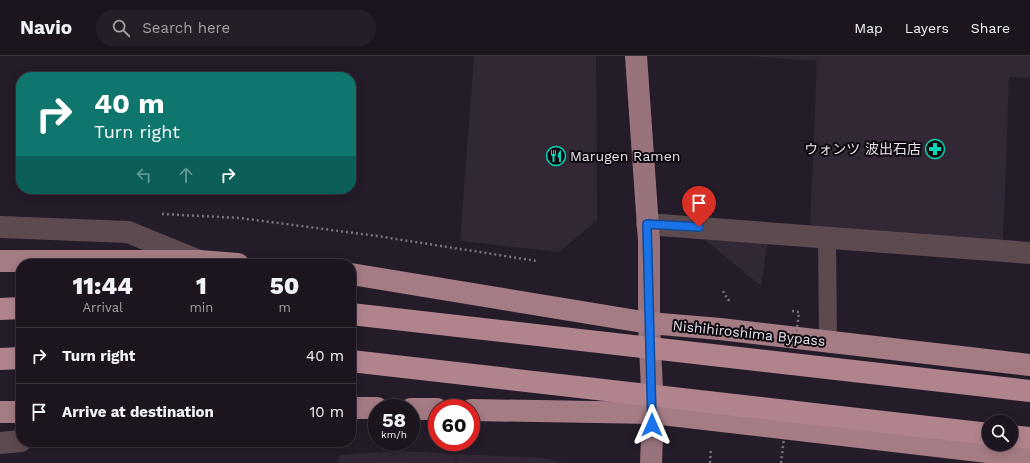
<!DOCTYPE html>
<html lang="en">
<head>
<meta charset="utf-8">
<style>
	body { margin:0; font-family:"Work Sans","Noto Sans JP",sans-serif; background:#251e28; color:#f1f3f6; height:100vh; display:flex; flex-direction:column; font-size:15px; white-space:nowrap }
	* { box-sizing:border-box; margin:0 }
	p { font-size:13px; color:#a09fa4 }
	.icon { flex:none; width:22px; height:22px; fill:none; stroke:currentColor; stroke-width:2; stroke-linecap:round; stroke-linejoin:round }
	.map { position:relative; flex:1; overflow:hidden }
	.side { position:absolute; left:16px; top:203px; width:340px; height:188px; display:flex; flex-direction:column; background:#1c151f; border-radius:16px; box-shadow:0 2px 10px #0003,0 0 0 1px #3a343d }
	.side>* { flex:none }
	.hud { position:absolute; left:16px; top:16px; width:340px; height:122px; border-radius:16px; box-shadow:0 2px 10px #0003,0 0 0 1px #3a343d; background:#0f766e; color:#fff; overflow:hidden }
	.buttons { position:absolute; left:982px; top:359px; display:grid; gap:8px }
	.buttons a { display:grid; place-items:center; width:36px; height:36px; border-radius:50%; background:#1c151f; box-shadow:0 2px 10px #0003,0 0 0 1px #3a343d; font-size:20px }
	.speed { position:absolute; left:368px; top:343px; display:flex; gap:8px; font-size:20px; font-weight:700; text-align:center }
	.speed>* { display:grid; place-content:center; width:52px; height:52px; border-radius:50%; background:#1c151f; box-shadow:0 2px 10px #0003,0 0 0 1px #3a343d; line-height:1 }
	.speed small { font-size:10px; font-weight:400 }
	.speed .limit { border:6px solid #d22; background:#fff; color:#111 }
	.pin { position:absolute; display:grid; place-items:center; width:34px; height:34px; color:#fff; margin:-41px -17px; border-radius:50% 50% 50% 0; rotate:-45deg; box-shadow:0 0 4px #0007 }
	.pin .icon { rotate:45deg }
	.me { position:absolute; width:44px; margin:-22px; rotate:0deg; stroke-linejoin:round; filter:drop-shadow(0 0 3px #0008) }
	.turn { display:flex; align-items:center; gap:14px; height:84px; padding:0 12px; font-size:18px }
	.turn .icon { width:52px; height:52px; stroke-width:2.5 }
	.turn b { display:block; font-size:28px; line-height:34px }
	.lanes { display:flex; align-items:center; height:38px; padding:0 12px; background:#0003; justify-content:center; gap:20px; direction:ltr }
	.lanes .off { opacity:.35 }
	.eta { display:flex; justify-content:space-evenly; align-items:center; height:68px; text-align:center }
	.eta b { font-size:24px; font-weight:800; line-height:28px }
	ul { padding:0; list-style:none }
	li { display:flex; align-items:center; gap:12px; height:56px; padding:0 12px; border-top:1px solid #3a343d }
	li div { flex:1 }
	li b { display:block; font-size:15px }
	li em { font-style:normal }
	header { display:flex; align-items:center; gap:24px; box-sizing:border-box; height:56px; padding:0 20px; background:#1c151f; border-bottom:1px solid #3a343d }
	header strong { font-size:19px }
	nav { display:flex; gap:22px; margin-inline-start:auto; font-size:14px }
	.search { width:280px; height:36px; background:#251e28; display:flex; align-items:center; gap:10px; box-sizing:border-box; padding:0 14px; border-radius:16px; color:#a09fa4; font-size:15px }
	.map>svg:first-child { display:block }
</style>
</head>
<body>
<header>
<strong>Navio</strong>
<div class="search"><svg class="icon" aria-label="search" viewBox="0 0 24 24"><circle cx="10" cy="10" r="6"/><path d="M15 15l6 6"/></svg>Search here</div>
<nav><a>Map</a><a>Layers</a><a>Share</a></nav>
</header>
<div class="map">
<svg width="1030" height="407" viewBox="0 0 1030 407">
	<rect width="100%" height="100%" fill="#251c29"/>
	<g fill="#322735">
		<path d="M474,0H596L597,164L559,196L460,185Z"/>
		<path d="M750,0H1030V22L1009,21L1003,187L810,172L817,5Z"/>
		<path d="M698,178L768,185L761,230Z"/>
		<path d="M400,395L457,398L454,407H338L340,399Z"/>
		<path d="M458,398L543,402L564,407H455Z"/>
	</g>
	<g fill="none" stroke-linecap="round" stroke-linejoin="round">
		<g stroke="#7a727d" stroke-width="2.5" stroke-dasharray="2 3" stroke-linecap="butt">
			<path d="M162,158L240,162L377,180L537,205"/>
			<path d="M723,235L728,244H732"/>
			<path d="M710,407L711,392"/>
		</g>
		<path stroke="#5d4a4e" stroke-width="18" d="M827,181L828,285"/>
		<g stroke="#5d4a4e" stroke-width="22">
			<path d="M647,168L1030,197"/>
			<path d="M0,171L128,176L199,205"/>
			<path d="M0,387L21,385"/>
		</g>
		<path stroke="#99737b" stroke-width="22" d="M636,0L649,185V267L653,357L651,407"/>
		<g stroke="#a57c84" stroke-width="22">
			<path d="M0,205H199L238,208"/>
			<path d="M351,218L649,267L720,273L1030,309"/>
			<path d="M351,352H377"/>
			<path d="M411,353H437"/>
			<path d="M471,354L653,357L1030,401"/>
			<path d="M0,356H21"/>
		</g>
		<g stroke="#b1848d" stroke-width="22">
			<path d="M0,253L21,252"/>
			<path d="M0,303L21,302"/>
			<path d="M1011,380L1030,382"/>
		</g>
		<g stroke="#7a727d" stroke-width="2.5" stroke-dasharray="2 3" stroke-linecap="butt">
			<path d="M792,255L799,256L796,281"/>
			<path d="M781,407L784,382"/>
		</g>
		<g stroke="#b1848d" stroke-width="22">
			<path d="M351,258L1030,335"/>
			<path d="M351,305L989,378"/>
		</g>
	</g>
	<g fill="none" stroke-linecap="round" stroke-linejoin="round">
		<g stroke="#114b97" stroke-width="10">
			<path id="route" d="M652,369L647,168L699,171"/>
		</g>
		<use href="#route" stroke="#1a73e8" stroke-width="7"/>
	</g>
	<defs>
		<g id="pharmacy-ring" transform="scale(1)"><circle r="9.5" fill="#0c080e" stroke="#06d5b6" stroke-width="1.5"/><path d="M-2-6h4v4h4v4h-4v4h-4v-4h-4v-4h4Z" fill="#06d5b6"/></g>
		<g id="restaurant-ring" transform="scale(1)"><circle r="9.5" fill="#0c080e" stroke="#06d5b6" stroke-width="1.5"/><path d="M-5-6h1v4h1v-4h1v4h1v-4h1v5L-1.5 .5V6h-2V.5L-5-1ZM5-6V6H3V1.5H1.5Q1.5-4 5-6Z" fill="#06d5b6"/></g>
	</defs>
	<g fill-rule="evenodd">
		<use href="#pharmacy-ring" x="935" y="93"/>
		<use href="#restaurant-ring" x="556" y="100"/>
	</g>
	<g text-anchor="middle" stroke-width="4" stroke-linejoin="round" paint-order="stroke">
		<g font-size="14" fill="#e8e2eb" stroke="#0c080e" text-anchor="end">
			<text x="921" y="98">ウォンツ 波出石店</text>
			<text x="570" y="105" text-anchor="start">Marugen Ramen</text>
		</g>
		<g font-size="14" fill="#e8e2eb" stroke="#0c080e">
			<text transform="translate(749 277) rotate(6)" y="5">Nishihiroshima Bypass</text>
		</g>
	</g>
</svg>
<div class="buttons">
<a><svg class="icon" aria-label="search" viewBox="0 0 24 24"><circle cx="10" cy="10" r="6"/><path d="M15 15l6 6"/></svg></a>
</div>
<div class="speed"><div>58<small>km/h</small></div><div class="limit">60</div></div>
<div class="pin" style="left:699px;top:171px;background:#d93025"><svg class="icon" aria-label="arrive" viewBox="0 0 24 24"><path d="M6 21V4h12l-3 4 3 4H6"/></svg></div>
<svg class="me" style="left:652px;top:369px" viewBox="-20 -20 40 40"><path d="M0-17L14 15 0 8-14 15z" fill="#1a73e8" stroke="#fff" stroke-width="4"/></svg>
<div class="hud">
<div class="turn"><svg class="icon" aria-label="right" viewBox="0 0 24 24"><path d="M7 20v-9h11M14 6l5 5-5 5"/></svg><div><b>40 m</b>Turn right</div></div>
<div class="lanes"><svg class="icon off" aria-label="left" viewBox="0 0 24 24"><path d="M17 20v-9H6M10 6l-5 5 5 5"/></svg><svg class="icon off" aria-label="ahead" viewBox="0 0 24 24"><path d="M12 20V5M6 11l6-6 6 6"/></svg><svg class="icon" aria-label="right" viewBox="0 0 24 24"><path d="M7 20v-9h11M14 6l5 5-5 5"/></svg></div>
</div>
<section class="side">
<div class="eta">
<div><b>11:44</b><p>Arrival</p></div>
<div><b>1</b><p>min</p></div>
<div><b>50</b><p>m</p></div>
</div>
<ul>
<li><svg class="icon" aria-label="right" viewBox="0 0 24 24"><path d="M7 20v-9h11M14 6l5 5-5 5"/></svg><div><b>Turn right</b></div><em>40 m</em></li>
<li><svg class="icon" aria-label="arrive" viewBox="0 0 24 24"><path d="M6 21V4h12l-3 4 3 4H6"/></svg><div><b>Arrive at destination</b></div><em>10 m</em></li>
</ul>
</section>
</div>
</body>
</html>
